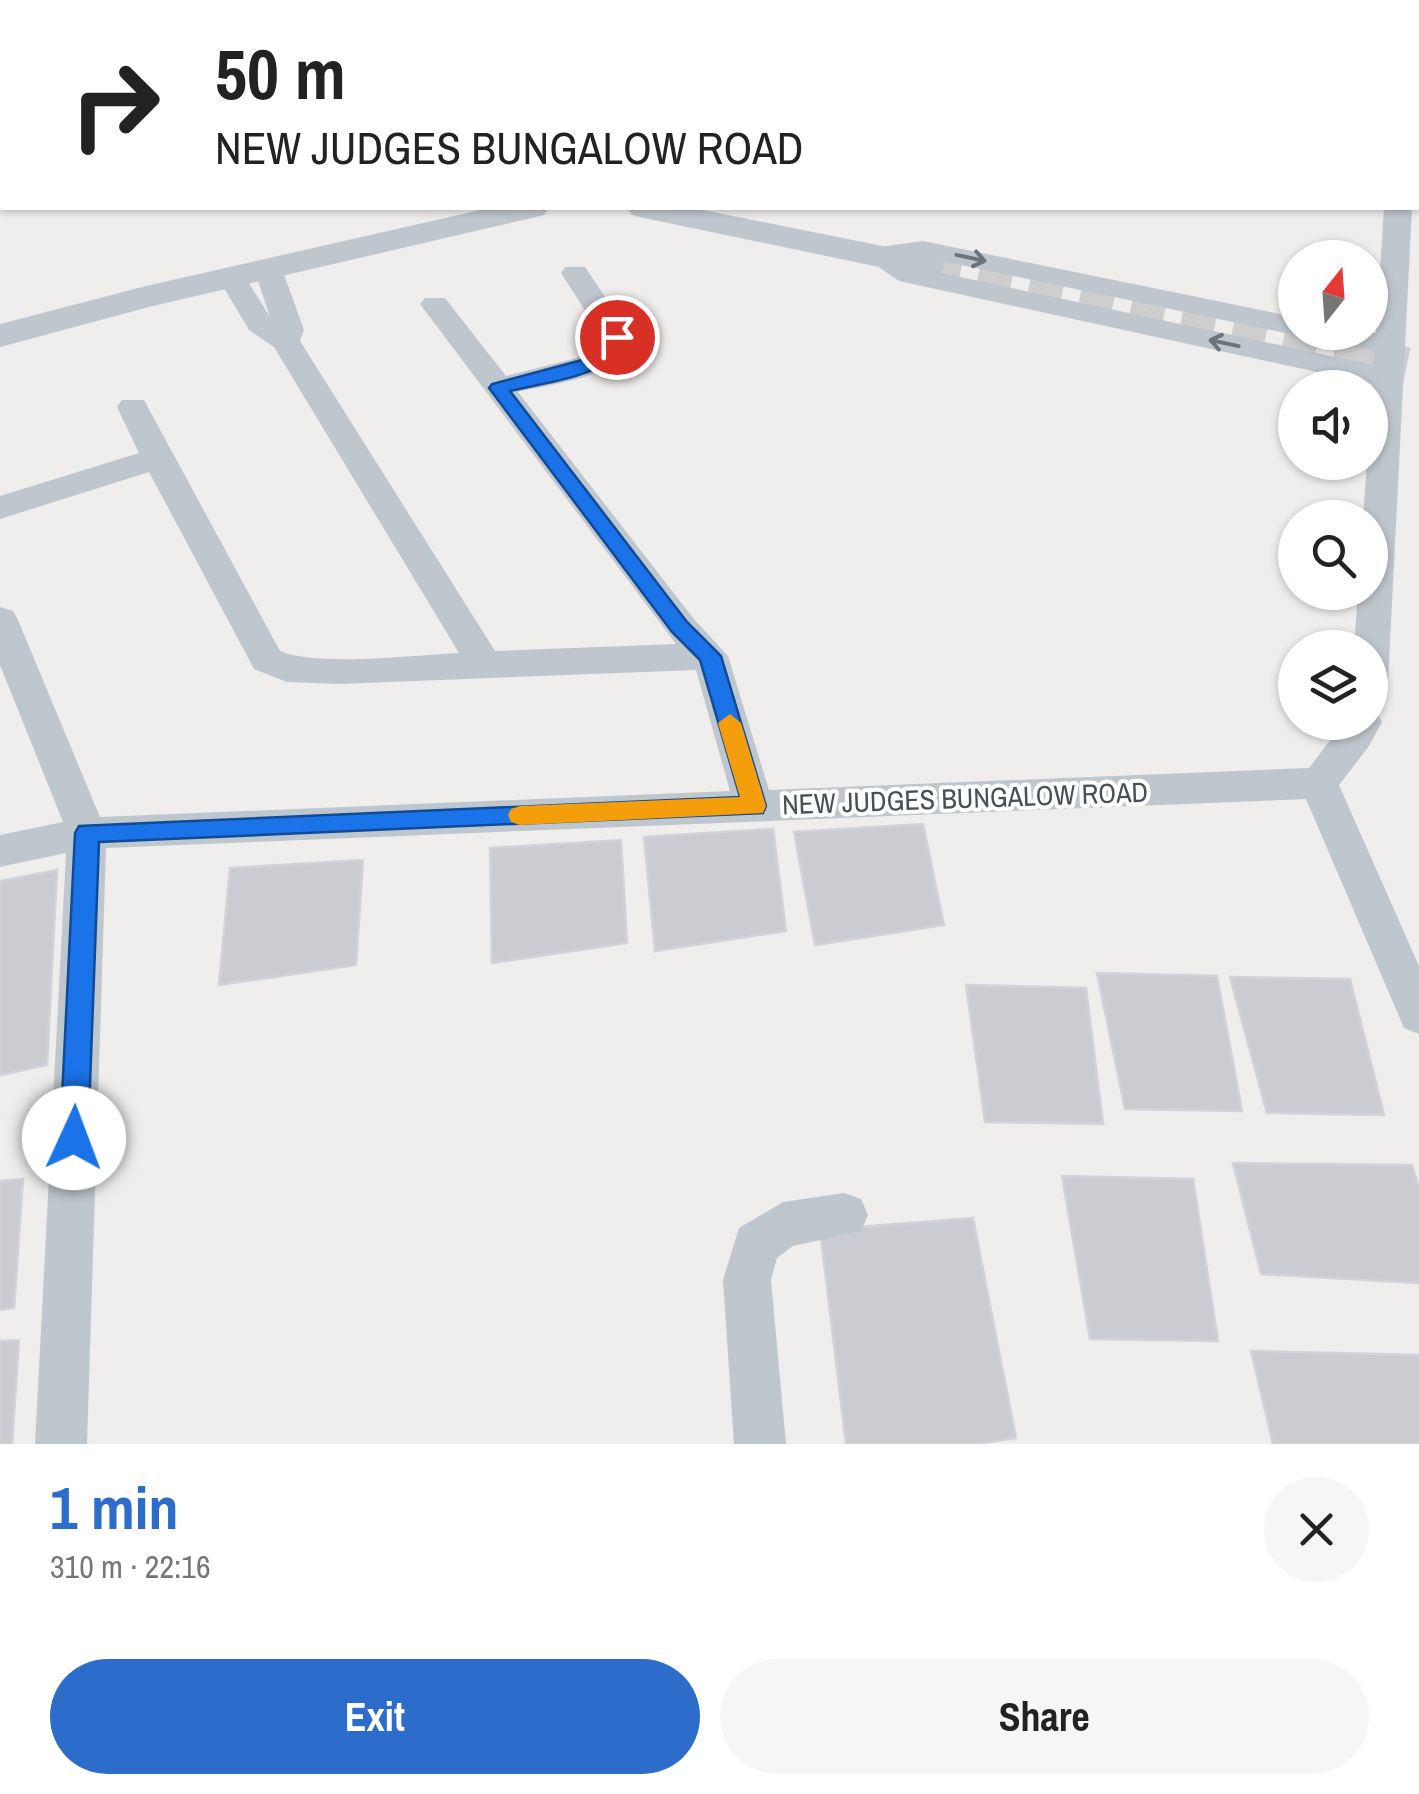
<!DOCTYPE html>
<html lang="en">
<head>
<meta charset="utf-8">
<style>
	body { margin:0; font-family:"Archivo Narrow",sans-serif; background:#f6f6f6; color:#222; height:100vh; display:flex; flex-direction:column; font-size:38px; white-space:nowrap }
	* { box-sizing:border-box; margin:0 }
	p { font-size:32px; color:#767676 }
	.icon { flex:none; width:55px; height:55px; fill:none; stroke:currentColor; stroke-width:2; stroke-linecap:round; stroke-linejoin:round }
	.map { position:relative; height:1444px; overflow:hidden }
	.sheet { display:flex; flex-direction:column; background:#fff; flex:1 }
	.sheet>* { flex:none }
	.top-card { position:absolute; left:0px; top:0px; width:1420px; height:210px; box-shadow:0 2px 8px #0004; background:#fff; color:#222; overflow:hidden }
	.needle { width:65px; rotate:17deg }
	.fabs { position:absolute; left:1278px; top:240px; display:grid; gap:20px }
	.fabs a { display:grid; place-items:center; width:110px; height:110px; border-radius:50%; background:#fff; box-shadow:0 2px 8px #0004; font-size:50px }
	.pin { position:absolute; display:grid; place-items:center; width:85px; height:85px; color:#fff; margin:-42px; border:5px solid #fff; border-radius:50%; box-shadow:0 2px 10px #0007 }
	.me { position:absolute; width:110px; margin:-55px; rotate:2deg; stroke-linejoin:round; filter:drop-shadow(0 0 8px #0008) }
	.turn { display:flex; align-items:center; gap:35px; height:210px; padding:0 50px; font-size:45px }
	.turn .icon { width:130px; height:130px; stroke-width:2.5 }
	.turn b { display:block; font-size:70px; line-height:85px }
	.round { display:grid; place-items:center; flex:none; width:105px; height:105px; border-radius:52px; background:#f6f6f6 }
	.summary { display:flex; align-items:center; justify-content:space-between; height:170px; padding:0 50px }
	h1 { font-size:60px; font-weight:800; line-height:75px; color:#2c6dcb }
	.primary-button { display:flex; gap:20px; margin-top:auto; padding:20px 50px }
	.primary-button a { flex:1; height:115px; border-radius:60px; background:#2c6dcb; color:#fff; font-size:40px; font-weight:800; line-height:115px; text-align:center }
	.primary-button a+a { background:#f6f6f6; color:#222 }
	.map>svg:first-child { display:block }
</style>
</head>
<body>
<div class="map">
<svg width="1419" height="1444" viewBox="0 0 1419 1444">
	<rect width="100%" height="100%" fill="#f0eded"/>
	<g fill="#caccd1" stroke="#d2d3d8" stroke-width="2.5">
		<path d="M923,824L944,925L815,945L794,832Z"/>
		<path d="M773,829L786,931L655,951L644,837Z"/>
		<path d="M621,840L627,943L492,963L490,848Z"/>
		<path d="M363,860L356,965L219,985L230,868Z"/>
		<path d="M57,870L47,1065L0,1075V881Z"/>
		<path d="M1097,973L1217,976L1242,1111L1125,1109Z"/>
		<path d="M1230,977L1350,979L1384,1115L1267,1113Z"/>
		<path d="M966,985L1086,988L1103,1124L985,1122Z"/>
		<path d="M1233,1163L1412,1165L1419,1188V1283L1261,1274Z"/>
		<path d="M1062,1176L1193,1179L1218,1341L1090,1339Z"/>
		<path d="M23,1179L14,1308L0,1310V1181Z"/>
		<path d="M973,1218L1016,1438L976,1444H846L820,1230Z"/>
		<path d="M19,1340L12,1444H0V1341Z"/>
		<path d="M1251,1351L1419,1355V1444H1273Z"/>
	</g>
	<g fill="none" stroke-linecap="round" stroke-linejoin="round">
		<path stroke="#cececf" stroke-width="34" stroke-dasharray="34 18" stroke-linecap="butt" d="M927,266L1374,362"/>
		<path stroke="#cececf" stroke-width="44" stroke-dasharray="44 22" stroke-linecap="butt" d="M1363,360L1419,372"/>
		<g fill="#bfc7ce" fill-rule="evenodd">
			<path d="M1384,208H1412L1388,682L1383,692L1370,696V648H1354L1358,592H1370V518H1363L1367,462H1370L1372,384L899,281L861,255L865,249L923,241L1295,317V332H1305L1295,335L923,257L904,260L918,268L1373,365L1374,351L1318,338L1314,332L1376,333Z"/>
			<path d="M268,260L278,263L282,269L304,330L300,341L495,651L676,644L420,304L425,298H445L506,376L588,355L602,337L561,273L565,267H585L632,337C616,380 559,382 518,392L693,618L728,656L769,790L1309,768L1344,722H1370V710L1376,712L1382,722L1369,746L1339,785L1419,966V1034L1404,1028L1306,799L106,848L87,1444H35L66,853L0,867V835L63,822L0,665V607L13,611L18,620L100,817L730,791L696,670L339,684L287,682L254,669L149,472L0,519V496L139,453L117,407L122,400H144L280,651C318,667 415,655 459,653L274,347L249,330L218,278L222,272H242L270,317L254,269L258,263Z"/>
			<path d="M844,1193L861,1199L868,1215L861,1231L793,1246L777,1258L771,1280L786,1444H734L723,1280L739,1228L783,1202Z"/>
		</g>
		<g fill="#bfc7ce" fill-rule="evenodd">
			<path d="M489,208H549L544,215L153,306L0,347V324L146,286Z"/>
			<path d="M627,208H693L927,255L940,258L945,266L940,274L927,277L644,218L632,215Z"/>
		</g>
	</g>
	<defs><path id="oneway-shaft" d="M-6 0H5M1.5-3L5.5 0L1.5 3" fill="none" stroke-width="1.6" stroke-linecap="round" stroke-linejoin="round" transform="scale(2.5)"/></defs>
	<g stroke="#6b747b">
		<use href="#oneway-shaft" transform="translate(971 258) rotate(12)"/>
		<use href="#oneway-shaft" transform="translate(1224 343) rotate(-168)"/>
	</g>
	<path fill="#1a73e8" stroke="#114b97" stroke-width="2.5" d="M617,331L626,337C612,378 548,381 510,391L687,622L721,656L766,806L763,813L99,842L88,1138L84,1147L74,1151L64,1147L60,1138L75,833L79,826L740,797L700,660L672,632L489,388L492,384L593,357L604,348L610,333Z"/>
	<path fill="#f59e0b" d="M730,714L741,723L766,806L763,813L520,825L511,822L508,815L511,809L520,806L740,797L718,723Z"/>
	<g text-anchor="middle" stroke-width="8" stroke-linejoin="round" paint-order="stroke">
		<g font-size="28" fill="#475058" stroke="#fff">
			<text transform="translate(965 798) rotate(-2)" y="10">NEW JUDGES BUNGALOW ROAD</text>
		</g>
	</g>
</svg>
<div class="fabs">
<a><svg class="needle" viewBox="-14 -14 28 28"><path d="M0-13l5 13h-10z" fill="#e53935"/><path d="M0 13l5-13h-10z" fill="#767676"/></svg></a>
<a><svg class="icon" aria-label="sound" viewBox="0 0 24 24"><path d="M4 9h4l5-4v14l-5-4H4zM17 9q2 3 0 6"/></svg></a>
<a><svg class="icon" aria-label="search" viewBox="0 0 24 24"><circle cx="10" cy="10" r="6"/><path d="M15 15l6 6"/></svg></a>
<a><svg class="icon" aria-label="layers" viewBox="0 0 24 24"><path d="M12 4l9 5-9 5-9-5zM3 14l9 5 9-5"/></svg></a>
</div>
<div class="pin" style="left:617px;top:337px;background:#d93025"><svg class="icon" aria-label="arrive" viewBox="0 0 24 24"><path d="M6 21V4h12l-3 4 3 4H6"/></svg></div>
<svg class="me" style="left:74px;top:1138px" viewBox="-20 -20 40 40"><circle r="19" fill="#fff"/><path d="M0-13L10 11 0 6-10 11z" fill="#1a73e8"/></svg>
<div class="top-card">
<div class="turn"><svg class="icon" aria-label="right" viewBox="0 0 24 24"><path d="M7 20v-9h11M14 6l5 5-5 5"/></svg><div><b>50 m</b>NEW JUDGES BUNGALOW ROAD</div></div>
</div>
</div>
<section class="sheet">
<div class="summary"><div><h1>1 min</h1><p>310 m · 22:16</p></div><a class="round"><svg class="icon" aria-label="close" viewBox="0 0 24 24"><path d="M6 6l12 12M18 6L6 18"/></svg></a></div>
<div class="primary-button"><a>Exit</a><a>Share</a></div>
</section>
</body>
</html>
